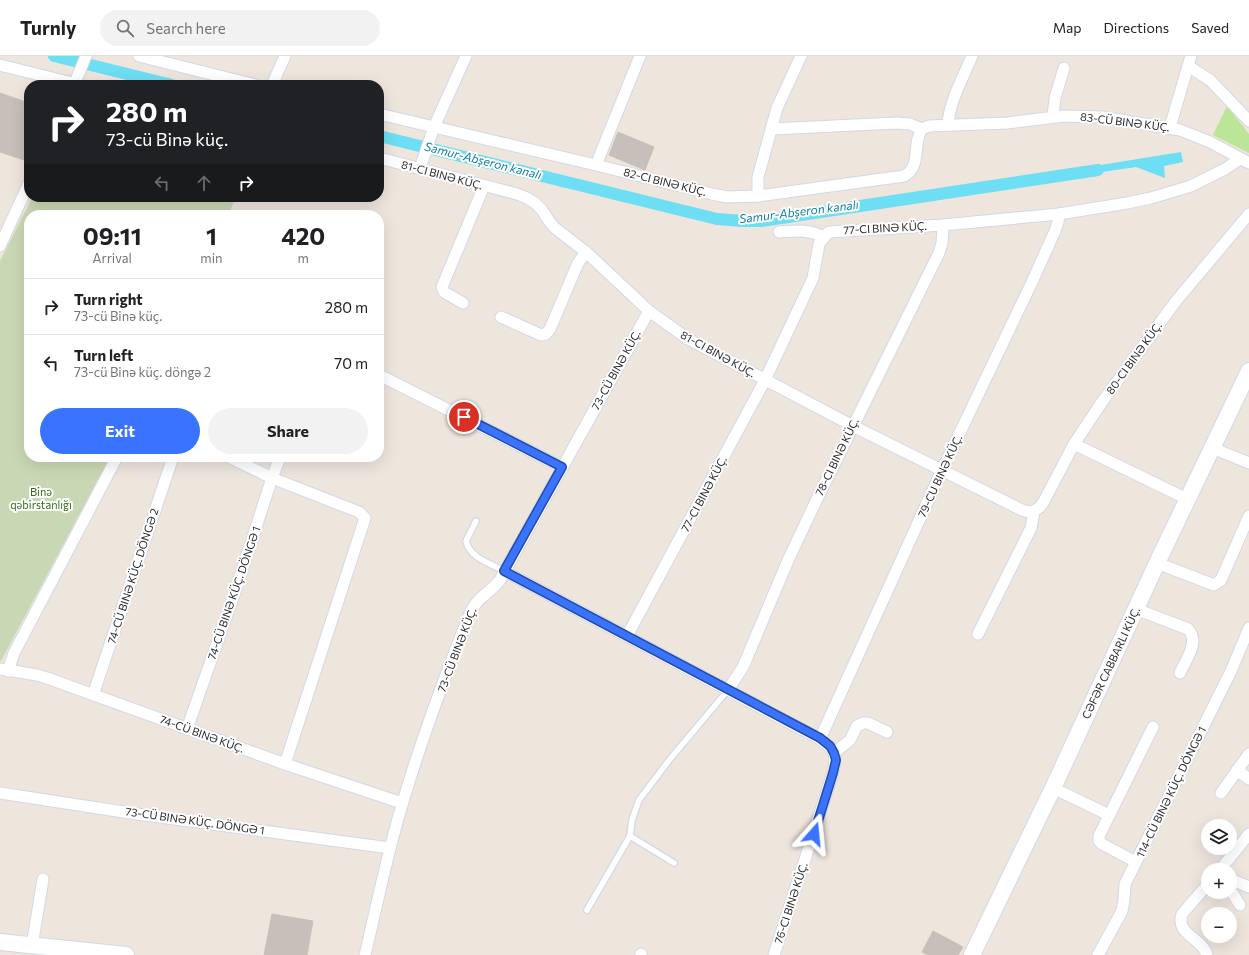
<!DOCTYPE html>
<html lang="en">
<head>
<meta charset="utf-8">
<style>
	body { margin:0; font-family:Commissioner,sans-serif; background:#f2f2f2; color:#202124; height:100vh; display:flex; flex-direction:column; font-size:15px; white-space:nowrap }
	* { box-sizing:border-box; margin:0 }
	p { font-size:13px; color:#757577 }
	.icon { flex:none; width:22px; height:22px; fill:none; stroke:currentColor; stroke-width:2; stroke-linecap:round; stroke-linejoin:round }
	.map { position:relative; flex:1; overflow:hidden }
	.drawer { position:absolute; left:24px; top:154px; width:360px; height:252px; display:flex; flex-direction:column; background:#fff; border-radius:16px; box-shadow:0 4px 16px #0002 }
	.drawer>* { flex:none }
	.hud { position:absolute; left:24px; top:24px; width:360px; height:122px; border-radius:16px; box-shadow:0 4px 16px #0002; background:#202124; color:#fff; overflow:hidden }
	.buttons { position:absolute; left:1201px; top:763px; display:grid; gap:8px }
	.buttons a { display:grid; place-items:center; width:36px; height:36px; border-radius:50%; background:#fff; box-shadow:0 4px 16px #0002; font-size:20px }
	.pin { position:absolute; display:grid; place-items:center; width:34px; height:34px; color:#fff; margin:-17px; border:2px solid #fff; border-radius:50%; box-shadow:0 1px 4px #0007 }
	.me { position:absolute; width:44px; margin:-22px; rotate:18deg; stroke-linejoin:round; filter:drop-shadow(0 0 3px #0008) }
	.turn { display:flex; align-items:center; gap:14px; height:84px; padding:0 16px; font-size:18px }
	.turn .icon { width:52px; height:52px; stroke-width:2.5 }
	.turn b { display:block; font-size:28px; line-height:34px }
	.lanes { display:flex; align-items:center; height:38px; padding:0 16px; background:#0003; justify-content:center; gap:20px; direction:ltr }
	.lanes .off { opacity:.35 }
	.eta { display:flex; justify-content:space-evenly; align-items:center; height:68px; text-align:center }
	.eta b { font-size:24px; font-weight:700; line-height:28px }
	.primary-button { display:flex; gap:8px; margin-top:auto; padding:8px 16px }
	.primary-button a { flex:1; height:46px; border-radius:24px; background:#3973ff; color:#fff; font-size:16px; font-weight:700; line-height:46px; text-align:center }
	.primary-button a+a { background:#f2f2f2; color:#202124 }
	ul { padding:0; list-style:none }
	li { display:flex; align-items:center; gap:12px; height:56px; padding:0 16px; border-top:1px solid #e0e0e0 }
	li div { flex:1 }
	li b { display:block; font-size:15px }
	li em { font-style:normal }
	header { display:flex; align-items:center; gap:24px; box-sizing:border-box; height:56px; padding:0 20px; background:#fff; border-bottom:1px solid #e0e0e0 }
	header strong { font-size:19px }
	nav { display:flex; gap:22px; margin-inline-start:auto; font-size:14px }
	.search { width:280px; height:36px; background:#f2f2f2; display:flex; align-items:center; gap:10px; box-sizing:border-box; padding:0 14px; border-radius:22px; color:#757577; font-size:15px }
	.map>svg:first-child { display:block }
</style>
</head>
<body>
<header>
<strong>Turnly</strong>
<div class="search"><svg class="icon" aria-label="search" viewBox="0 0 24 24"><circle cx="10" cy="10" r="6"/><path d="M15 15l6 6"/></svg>Search here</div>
<nav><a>Map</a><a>Directions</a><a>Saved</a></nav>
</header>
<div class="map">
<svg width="1249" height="899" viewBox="0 0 1249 899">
	<rect width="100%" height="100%" fill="#eee5dd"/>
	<path fill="#bbe698" d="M1227,50L1249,78V97L1213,79Z"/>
	<path fill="#c9d8b4" d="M32,141H236L228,159H29V401H110L1,605L0,604V205L27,152Z"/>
	<path fill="#6ddef3" d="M1181,96L1183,106L1164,110L1165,122L1136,111L1082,119V112Z"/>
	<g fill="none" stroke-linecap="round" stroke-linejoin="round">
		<g stroke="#6ddef3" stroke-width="12">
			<path d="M54,0L172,29"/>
			<path d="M379,80L717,163L743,165H761L1098,114"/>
		</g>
	</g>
	<g fill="#c6bfba" stroke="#c9c1b6">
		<path d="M0,37L29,47V88L24,104L0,96Z"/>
		<path d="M618,76L654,91L645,114L609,99Z"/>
		<path d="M272,858L313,865L307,899H264Z"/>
		<path d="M933,875L963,891L958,899H928L922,896Z"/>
	</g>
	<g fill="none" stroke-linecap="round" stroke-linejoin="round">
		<g stroke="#d2d8e5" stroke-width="8">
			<g id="lane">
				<path d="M476,465L466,485C470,502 489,507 504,515"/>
				<path d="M630,780L674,807"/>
				<path d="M587,854L630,780L632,764L639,744L670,703L728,634"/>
			</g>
		</g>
		<g stroke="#d2d8e5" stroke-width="13">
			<g id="street">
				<path d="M139,0L255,29"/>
				<path d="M0,9L80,29"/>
				<path d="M1188,10L1210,24L1249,65"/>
				<path d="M74,29L86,0"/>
				<path d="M272,29L285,0"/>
				<path d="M379,58L596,109L712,138L727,141L758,140L904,120C922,111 912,87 922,73"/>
				<path d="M1053,60L1055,42L1064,12"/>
				<path d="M948,69C949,46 963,22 972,0"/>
				<path d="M1170,71L1191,0"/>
				<path d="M772,73L896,67L910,68L922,73"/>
				<path d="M922,73L929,70L1007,67L1064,60L1102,61L1180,74L1210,86L1249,107"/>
				<path d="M379,102L517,138L527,142L535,147L542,154L549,165L555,172L586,196L649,255L688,283L853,370L1022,454L1029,456L1034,455"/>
				<path d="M596,109L640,0"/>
				<path d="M420,112L434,71L466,0"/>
				<path d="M758,140V121L777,52L801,0"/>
				<path d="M779,176C796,175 808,173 824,181"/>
				<path d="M0,190L29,127"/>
				<path d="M463,247L444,236L442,231L484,130"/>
				<path d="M501,261L541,279L546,278L550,273L578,207L586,196"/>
				<path d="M379,319L562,411"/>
				<path d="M1074,388L1187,443"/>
				<path d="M1212,392L1249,407"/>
				<path d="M229,401L272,422L359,456L365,462L285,708"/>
				<path d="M1034,455L1040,451L1044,445L1074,388L1102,346L1176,245L1249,158"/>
				<path d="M1157,507L1214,529L1221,524L1249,460"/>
				<path d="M504,515L820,683C836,695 837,698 833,717L774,899"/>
				<path d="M1136,553L1188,573C1200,586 1186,603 1180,617"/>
				<path d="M978,578L1031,472L1034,455"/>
				<path d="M627,580L765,324L813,222L819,188L824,181L829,176L943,169L1059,158L1127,147L1151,142L1191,130L1225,113L1240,103"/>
				<path d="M0,613L37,619L47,622L285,708L402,747"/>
				<path d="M8,615L14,597L117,401"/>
				<path d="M728,634L743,611L789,502L818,441L939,197L942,187L943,169"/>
				<path d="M93,639L173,401"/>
				<path d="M187,673L236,533L272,422L280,401"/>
				<path d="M820,683L942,414L1032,226L1055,175L1058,166L1059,158"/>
				<path d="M834,697L850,684L857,670L863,667H868L887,676"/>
				<path d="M1237,714L1249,723"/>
				<path d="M1053,732L1109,759"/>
				<path d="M0,737L130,757L390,792"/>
				<path d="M1221,737L1249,698"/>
				<path d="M1136,806L1102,788L1099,785V780L1153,671"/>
				<path d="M1220,814L1249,778"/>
				<path d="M1230,823L1249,831"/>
				<path d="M1231,824V835L1240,849"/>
				<path d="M32,890L43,823"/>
				<path d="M365,899C377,849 387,798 402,749C421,684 445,620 470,557C478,540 489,538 500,524L649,255"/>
				<path d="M641,899V898"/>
				<path d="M1098,899L1122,855L1124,844L1125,828L1231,615L1249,572"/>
				<path d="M1207,899C1203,882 1175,879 1182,858L1208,828"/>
			</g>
		</g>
		<g stroke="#d2d8e5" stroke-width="18">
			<g id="secondary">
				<path d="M0,886L126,899"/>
				<path d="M972,899L1053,732L1157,507L1249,315"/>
			</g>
		</g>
		<use href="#lane" stroke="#fff" stroke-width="5.5"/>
		<use href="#street" stroke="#fff" stroke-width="11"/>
		<use href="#secondary" stroke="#fff" stroke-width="16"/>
	</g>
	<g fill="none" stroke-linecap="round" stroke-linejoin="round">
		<g stroke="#254ba6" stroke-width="10">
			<path id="route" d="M464,361L562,411L504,515L820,682L830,690L834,697L836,704L833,717L814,778"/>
		</g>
		<use href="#route" stroke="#3973ff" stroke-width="7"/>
	</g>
	<g text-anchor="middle" stroke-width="4" stroke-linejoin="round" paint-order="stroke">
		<g font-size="11" fill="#2b2b2b" stroke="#fff">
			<text transform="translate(1125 66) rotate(7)" y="4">83-CÜ BINƏ KÜÇ.</text>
			<text transform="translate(442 119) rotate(15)" y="4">81-CI BINƏ KÜÇ.</text>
			<text transform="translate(665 126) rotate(14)" y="4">82-CI BINƏ KÜÇ.</text>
			<text transform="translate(885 172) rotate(-3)" y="4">77-CI BINƏ KÜÇ.</text>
			<text transform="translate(718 298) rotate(29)" y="4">81-CI BINƏ KÜÇ.</text>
			<text transform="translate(1134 302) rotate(-54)" y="4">80-CI BINƏ KÜÇ.</text>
			<text transform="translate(616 314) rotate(-61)" y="4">73-CÜ BINƏ KÜÇ.</text>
			<text transform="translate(837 401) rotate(-64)" y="4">78-CI BINƏ KÜÇ.</text>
			<text transform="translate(940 420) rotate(-65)" y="4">79-CU BINƏ KÜÇ.</text>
			<text transform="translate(704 438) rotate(-62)" y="4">77-CI BINƏ KÜÇ.</text>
			<text transform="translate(133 520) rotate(-72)" y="4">74-CÜ BINƏ KÜÇ. DÖNGƏ 2</text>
			<text transform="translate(234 537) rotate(-71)" y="4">74-CÜ BINƏ KÜÇ. DÖNGƏ 1</text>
			<text transform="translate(457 594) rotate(-69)" y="4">73-CÜ BINƏ KÜÇ.</text>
			<text transform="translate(1111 607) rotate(-65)" y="4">CƏFƏR CABBARLI KÜÇ.</text>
			<text transform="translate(202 678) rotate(20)" y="4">74-CÜ BINƏ KÜÇ.</text>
			<text transform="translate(1171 736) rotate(-64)" y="4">114-CÜ BINƏ KÜÇ. DÖNGƏ 1</text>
			<text transform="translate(195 765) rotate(8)" y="4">73-CÜ BINƏ KÜÇ. DÖNGƏ 1</text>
			<text transform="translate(791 847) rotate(-72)" y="4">76-CI BINƏ KÜÇ.</text>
		</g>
		<g font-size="11" fill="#326c18" stroke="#fff">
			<text x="41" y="440">Binə<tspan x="41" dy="13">qəbirstanlığı</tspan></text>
		</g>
		<g font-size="12" font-style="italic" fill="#087ea2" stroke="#fff">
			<text transform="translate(483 105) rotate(14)" y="4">Samur-Abşeron kanalı</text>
			<text transform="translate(799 156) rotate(-7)" y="4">Samur-Abşeron kanalı</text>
		</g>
	</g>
</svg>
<div class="buttons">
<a><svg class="icon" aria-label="layers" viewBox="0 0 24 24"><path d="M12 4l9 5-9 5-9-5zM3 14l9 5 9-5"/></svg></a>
<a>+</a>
<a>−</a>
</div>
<div class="pin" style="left:464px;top:361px;background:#d93025"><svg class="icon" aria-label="arrive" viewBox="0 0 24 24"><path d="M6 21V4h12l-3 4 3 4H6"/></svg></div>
<svg class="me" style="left:814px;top:778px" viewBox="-20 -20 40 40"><path d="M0-17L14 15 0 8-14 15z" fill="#3973ff" stroke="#fff" stroke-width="4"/></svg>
<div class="hud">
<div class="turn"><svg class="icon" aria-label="right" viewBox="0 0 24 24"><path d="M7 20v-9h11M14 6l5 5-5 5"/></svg><div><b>280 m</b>73-cü Binə küç.</div></div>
<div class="lanes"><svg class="icon off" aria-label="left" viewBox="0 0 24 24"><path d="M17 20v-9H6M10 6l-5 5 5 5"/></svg><svg class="icon off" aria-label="ahead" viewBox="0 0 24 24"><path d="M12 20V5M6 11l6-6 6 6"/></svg><svg class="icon" aria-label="right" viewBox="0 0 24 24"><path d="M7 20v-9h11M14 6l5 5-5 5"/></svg></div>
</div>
<section class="drawer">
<div class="eta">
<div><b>09:11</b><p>Arrival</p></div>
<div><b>1</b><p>min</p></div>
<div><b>420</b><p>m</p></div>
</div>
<ul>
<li><svg class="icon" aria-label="right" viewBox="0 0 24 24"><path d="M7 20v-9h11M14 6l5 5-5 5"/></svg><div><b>Turn right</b><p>73-cü Binə küç.</p></div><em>280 m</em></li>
<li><svg class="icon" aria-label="left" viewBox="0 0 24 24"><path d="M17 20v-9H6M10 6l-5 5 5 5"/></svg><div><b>Turn left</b><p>73-cü Binə küç. döngə 2</p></div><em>70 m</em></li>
</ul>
<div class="primary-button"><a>Exit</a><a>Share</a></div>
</section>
</div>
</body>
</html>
